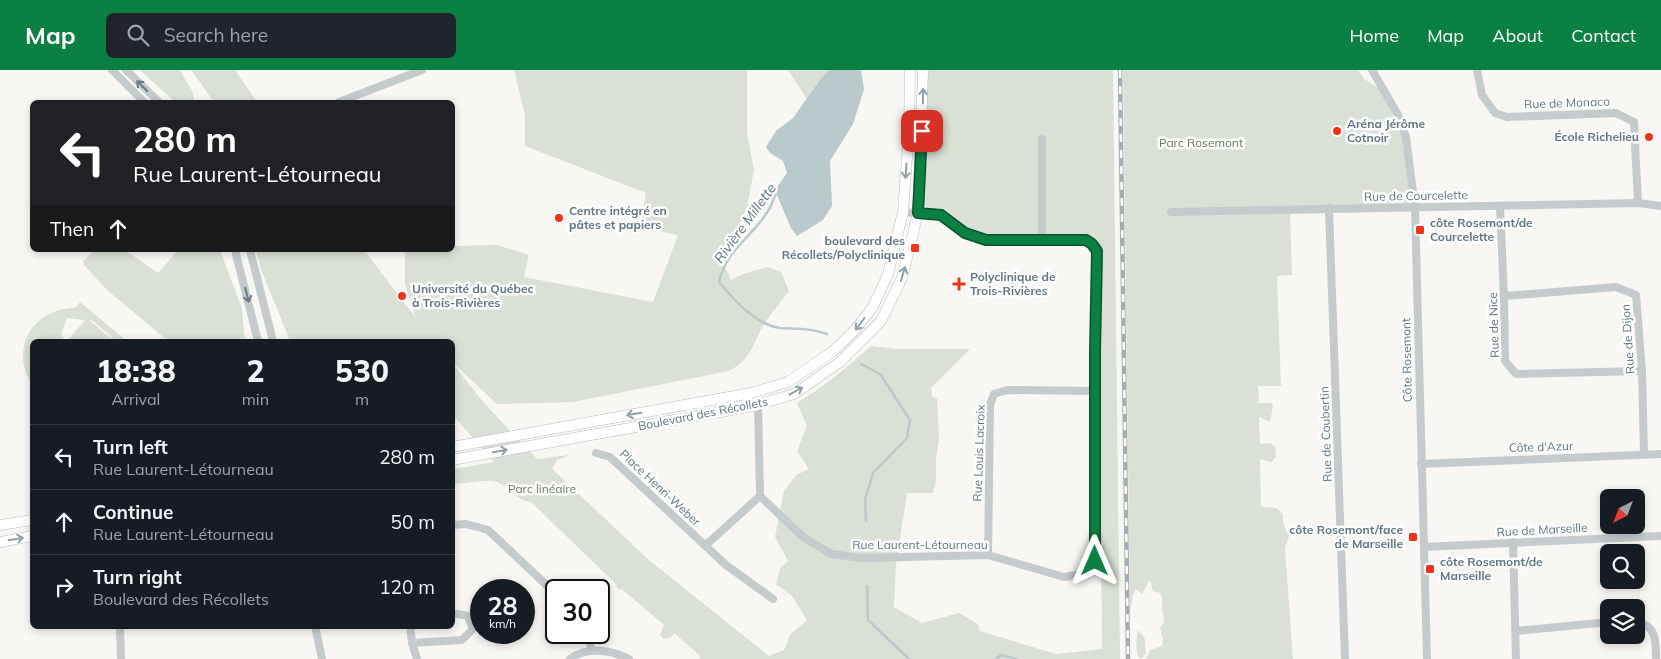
<!DOCTYPE html>
<html lang="en">
<head>
<meta charset="utf-8">
<style>
	body { margin:0; font-family:Mulish,sans-serif; background:#20242c; color:#f1f3f6; height:100vh; display:flex; flex-direction:column; font-size:19px; white-space:nowrap }
	* { box-sizing:border-box; margin:0 }
	p { font-size:16px; color:#9ea1a6 }
	.icon { flex:none; width:28px; height:28px; fill:none; stroke:currentColor; stroke-width:2; stroke-linecap:round; stroke-linejoin:round }
	.map { position:relative; flex:1; overflow:hidden }
	.details { position:absolute; left:30px; top:269px; width:425px; height:290px; display:flex; flex-direction:column; background:#171b24; border-radius:8px; box-shadow:0 2px 8px #0003 }
	.details>* { flex:none }
	.guide { position:absolute; left:30px; top:30px; width:425px; height:152px; border-radius:8px; box-shadow:0 2px 8px #0003; background:#202124; color:#fff; overflow:hidden }
	.needle { width:32px; rotate:222deg }
	.buttons { position:absolute; left:1600px; top:419px; display:grid; gap:10px }
	.buttons a { display:grid; place-items:center; width:45px; height:45px; border-radius:8px; background:#171b24; box-shadow:0 2px 8px #0003; font-size:25px }
	.speed { position:absolute; left:470px; top:509px; display:flex; gap:10px; font-size:25px; font-weight:700; text-align:center }
	.speed>* { display:grid; place-content:center; width:65px; height:65px; border-radius:50%; background:#171b24; box-shadow:0 2px 8px #0003; line-height:1 }
	.speed small { font-size:12px; font-weight:400 }
	.speed .limit { border:2px solid #111; border-radius:8px; background:#fff; color:#111 }
	.pin { position:absolute; display:grid; place-items:center; width:42px; height:42px; color:#fff; margin:-21px; border-radius:10px; box-shadow:0 2px 8px #0006 }
	.me { position:absolute; width:55px; margin:-28px; rotate:0deg; stroke-linejoin:round; filter:drop-shadow(0 0 4px #0008) }
	.turn { display:flex; align-items:center; gap:18px; height:105px; padding:0 20px; font-size:22px }
	.turn .icon { width:65px; height:65px; stroke-width:2.5 }
	.turn b { display:block; font-size:35px; line-height:42px }
	.then { display:flex; align-items:center; height:48px; padding:0 20px; background:#0003; gap:10px; font-size:19px }
	.eta { display:flex; justify-content:space-evenly; align-items:center; height:85px; text-align:center }
	.eta b { font-size:30px; font-weight:800; line-height:35px }
	ul { padding:0; list-style:none }
	li { display:flex; align-items:center; gap:15px; height:65px; padding:0 20px; border-top:1px solid #363941 }
	li div { flex:1 }
	li b { display:block; font-size:19px }
	li em { font-style:normal }
	header { display:flex; align-items:center; gap:30px; box-sizing:border-box; height:70px; padding:0 25px; background:#0b8043; color:#fff }
	header strong { font-size:24px }
	nav { display:flex; gap:28px; margin-inline-start:auto; font-size:18px }
	.search { width:350px; height:45px; background:#20242c; display:flex; align-items:center; gap:12px; box-sizing:border-box; padding:0 18px; border-radius:8px; color:#9ea1a6; font-size:19px }
	.map>svg:first-child { display:block }
</style>
</head>
<body>
<header>
<strong>Map</strong>
<div class="search"><svg class="icon" aria-label="search" viewBox="0 0 24 24"><circle cx="10" cy="10" r="6"/><path d="M15 15l6 6"/></svg>Search here</div>
<nav><a>Home</a><a>Map</a><a>About</a><a>Contact</a></nav>
</header>
<div class="map">
<svg width="1661" height="589" viewBox="0 0 1661 589">
	<rect width="100%" height="100%" fill="#f8f7f4"/>
	<g fill="#dae0d5">
		<path d="M140,0H180L193,23L194,32H175Z"/>
		<path d="M191,0H235L257,32H214Z"/>
		<path d="M514,0H747V62L754,100L747,137L723,192L731,210L743,204L768,197L781,202L789,221C781,232 771,243 763,256C751,276 753,288 729,301L573,332L497,334L453,293L452,271H290L261,199L256,180H364L416,248L405,214V180H452L453,176L497,175L529,185L524,207L653,232L678,165L640,157L646,123L525,76V45Z"/>
		<path d="M788,0H829L822,7L807,29Z"/>
		<path d="M928,0H1113L1120,589H700L698,584L674,563L670,568L664,569L660,565L664,555L623,520L618,519L616,514L531,432C517,432 507,413 493,411C483,410 463,414 453,414V399L494,392L453,345V294L484,333L537,389L570,385L557,390L552,399L649,490L769,586L784,580L790,565L807,550L792,526L776,514L780,499L788,491L775,467L784,421L796,405L809,399L797,381L807,356L797,333C824,317 847,297 871,276L898,279H970L931,318L932,327L937,328L939,369L936,389V411L933,423H907L896,495L894,537L922,553L959,543L978,554L980,561L1056,584L1102,579L1100,351L1098,285L1100,175L1088,165L986,167L968,161L947,144L936,139H929L923,135L921,131Z"/>
		<path d="M1123,0H1358L1364,9L1381,19L1395,43L1404,67L1415,141L1290,144L1292,205L1277,206L1281,316H1258L1259,333H1271L1273,336L1270,352L1259,347L1260,373L1264,374L1270,373L1275,376L1276,387L1271,392L1260,389L1261,437L1277,438L1283,444V453L1289,466L1285,478L1293,589H1145L1148,586L1150,580L1162,576L1163,569L1160,558C1167,549 1163,548 1162,539C1161,531 1165,534 1160,523L1153,521L1150,510L1142,524L1136,519L1133,525L1130,543Z"/>
		<path d="M95,180H125L158,203L178,180H220L242,239L245,271H168L107,220L84,195L83,191Z"/>
		<path d="M80,232L127,271H116L93,251L89,250L114,271H67L85,250L67,248L61,265L64,267L61,271H32V314C9,279 33,238 75,238Z"/>
		<path d="M1138,560C1150,573 1143,569 1146,582L1143,588H1139C1135,579 1136,569 1138,560Z"/>
	</g>
	<path fill="#bacacc" d="M829,0H861L864,19L853,54L830,91L832,136L823,150L797,166L791,158L776,123L775,120L787,103L783,91L770,83L766,77L776,61L793,48L822,7Z"/>
	<g fill="none" stroke-linecap="round" stroke-linejoin="round">
		<g stroke="#bacacc" stroke-width="2.5">
			<path d="M778,121L776,123C773,129 772,136 768,141C751,169 727,178 719,212C733,229 756,255 780,258C797,259 811,258 827,264"/>
			<path d="M861,294L880,304L910,350L907,368L873,403L865,429L866,451"/>
			<path d="M867,516L868,550L909,589"/>
			<path d="M996,589L1001,585L1017,589"/>
		</g>
		<g stroke="#b8bdc0" stroke-width="11">
			<g id="major">
				<path d="M452,377L751,323L788,312L832,282L853,262L873,237L888,204L903,142L909,61L910,0"/>
				<path d="M452,390L753,336L794,324L840,292L881,251L902,208L918,143L923,0"/>
				<path d="M0,455L32,450"/>
				<path d="M0,472L32,466"/>
			</g>
		</g>
		<g stroke="#c5cacd" stroke-width="8">
			<path d="M112,0L144,32"/>
			<path d="M126,0L159,32"/>
			<path d="M1372,0L1397,43L1406,67L1415,138L1427,589"/>
			<path d="M1477,0L1482,25L1495,43L1507,47L1616,43L1634,52L1638,133"/>
			<path d="M339,32L422,0"/>
			<path d="M1500,136L1504,226L1505,291L1516,304L1642,301"/>
			<path d="M1329,138L1345,589"/>
			<path d="M1171,142L1638,133L1661,136"/>
			<path d="M1037,169H1042V69"/>
			<path d="M235,180L258,271"/>
			<path d="M250,180L273,271"/>
			<path d="M1504,226L1616,217L1636,225L1642,301L1644,384"/>
			<path d="M758,334L760,426L803,467L831,484L862,488L988,485L1064,507L1087,503L1095,491V282L1097,181L1092,174L1086,170H986L965,163L941,145L903,142"/>
			<path d="M596,383L610,387L726,495L773,529"/>
			<path d="M1421,394L1661,384"/>
			<path d="M452,455L466,454L488,460L556,524"/>
			<path d="M1513,472L1516,589"/>
			<path d="M706,475L760,426"/>
			<path d="M1424,477L1661,466"/>
			<path d="M988,485L990,335L994,324L1007,320L1095,321"/>
			<path d="M1636,553C1657,554 1656,573 1656,589"/>
			<path d="M120,556L121,589"/>
			<path d="M315,556L322,589"/>
			<path d="M410,556L412,573L417,589"/>
			<path d="M1516,561L1609,552"/>
			<path d="M589,562L591,581"/>
			<path d="M412,573L462,570L473,559L468,546L452,543"/>
			<path d="M570,589C586,576 612,580 629,589"/>
		</g>
		<use href="#major" stroke="#fff" stroke-width="10"/>
		<g stroke="#a5adb2" stroke-width="4.5">
			<path id="rail" d="M1120,0L1128,589"/>
		</g>
		<use href="#rail" stroke="#fff" stroke-width="2.5" stroke-dasharray="8" stroke-linecap="butt"/>
	</g>
	<defs><path id="oneway-shaft" d="M-6 0H5M1.5-3L5.5 0L1.5 3" fill="none" stroke-width="1.6" stroke-linecap="round" stroke-linejoin="round" transform="scale(1.25)"/></defs>
	<g stroke="#657b86">
		<use href="#oneway-shaft" transform="translate(142 16) rotate(-135)"/>
		<use href="#oneway-shaft" transform="translate(247 225) rotate(76)"/>
	</g>
	<g stroke="#90a0a8">
		<use href="#oneway-shaft" transform="translate(923 26) rotate(-89)"/>
		<use href="#oneway-shaft" transform="translate(906 101) rotate(94)"/>
		<use href="#oneway-shaft" transform="translate(903 204) rotate(-73)"/>
		<use href="#oneway-shaft" transform="translate(860 254) rotate(127)"/>
		<use href="#oneway-shaft" transform="translate(796 321) rotate(-29)"/>
		<use href="#oneway-shaft" transform="translate(634 344) rotate(170)"/>
		<use href="#oneway-shaft" transform="translate(500 381) rotate(-10)"/>
		<use href="#oneway-shaft" transform="translate(16 469) rotate(-10)"/>
	</g>
	<g fill="none" stroke-linecap="round" stroke-linejoin="round">
		<g stroke="#07532c" stroke-width="12">
			<path id="route" d="M922,61L918,143L941,145L965,163L986,170H1086L1092,174L1097,181L1095,282V491"/>
		</g>
		<use href="#route" stroke="#0b8043" stroke-width="9"/>
	</g>
	<g fill="#f33219" stroke="#fff" stroke-width="2">
		<circle cx="1337" cy="61" r="5"/>
		<circle cx="1649" cy="67" r="5"/>
		<circle cx="559" cy="148" r="5"/>
		<rect x="1415" y="155" width="10" height="10" rx="2.5"/>
		<rect x="910" y="173" width="10" height="10" rx="2.5"/>
		<path d="M956.5 206.5h5v5h5v5h-5v5h-5v-5h-5v-5h5z"/>
		<circle cx="402" cy="226" r="5"/>
		<rect x="1408" y="462" width="10" height="10" rx="2.5"/>
		<rect x="1425" y="494" width="10" height="10" rx="2.5"/>
	</g>
	<g text-anchor="middle" stroke-width="5" stroke-linejoin="round" paint-order="stroke">
		<g font-size="12" fill="#607782" stroke="#fff">
			<text transform="translate(1567 33) rotate(-2)" y="4">Rue de Monaco</text>
			<text transform="translate(1416 126) rotate(-1)" y="4">Rue de Courcelette</text>
			<text transform="translate(1494 255) rotate(-92)" y="4">Rue de Nice</text>
			<text transform="translate(1628 269) rotate(-94)" y="4">Rue de Dijon</text>
			<text transform="translate(1407 290) rotate(-91)" y="4">Côte Rosemont</text>
			<text transform="translate(703 344) rotate(-11)" y="4">Boulevard des Récollets</text>
			<text transform="translate(1326 364) rotate(-92)" y="4">Rue de Coubertin</text>
			<text transform="translate(1541 377) rotate(-2)" y="4">Côte d'Azur</text>
			<text transform="translate(979 383) rotate(-88)" y="4">Rue Louis Lacroix</text>
			<text transform="translate(660 418) rotate(43)" y="4">Place Henri-Weber</text>
			<text transform="translate(1542 460) rotate(-3)" y="4">Rue de Marseille</text>
			<text x="920" y="479">Rue Laurent-Létourneau</text>
		</g>
		<g font-size="12" font-weight="bold" fill="#607782" stroke="#fff" text-anchor="start">
			<text x="1347" y="58">Aréna Jérôme<tspan x="1347" dy="14">Cotnoir</tspan></text>
			<text x="1639" y="71" text-anchor="end">École Richelieu</text>
			<text x="569" y="145">Centre intégré en<tspan x="569" dy="14">pâtes et papiers</tspan></text>
			<text x="1430" y="157">côte Rosemont/de<tspan x="1430" dy="14">Courcelette</tspan></text>
			<text x="905" y="175" text-anchor="end">boulevard des<tspan x="905" dy="14">Récollets/Polyclinique</tspan></text>
			<text x="970" y="211">Polyclinique de<tspan x="970" dy="14">Trois-Rivières</tspan></text>
			<text x="412" y="223">Université du Québec<tspan x="412" dy="14">à Trois-Rivières</tspan></text>
			<text x="1403" y="464" text-anchor="end">côte Rosemont/face<tspan x="1403" dy="14">de Marseille</tspan></text>
			<text x="1440" y="496">côte Rosemont/de<tspan x="1440" dy="14">Marseille</tspan></text>
		</g>
		<g font-size="12" fill="#677a5f" stroke="#fff">
			<text x="1201" y="77">Parc Rosemont</text>
			<text x="542" y="423">Parc linéaire</text>
		</g>
		<g font-size="14" font-style="italic" fill="#5a787d" stroke="#fff">
			<text transform="translate(745 153) rotate(-54)" y="5">Rivière Millette</text>
		</g>
	</g>
</svg>
<div class="buttons">
<a><svg class="needle" viewBox="-14 -14 28 28"><path d="M0-13l5 13h-10z" fill="#e53935"/><path d="M0 13l5-13h-10z" fill="#9ea1a6"/></svg></a>
<a><svg class="icon" aria-label="search" viewBox="0 0 24 24"><circle cx="10" cy="10" r="6"/><path d="M15 15l6 6"/></svg></a>
<a><svg class="icon" aria-label="layers" viewBox="0 0 24 24"><path d="M12 4l9 5-9 5-9-5zM3 14l9 5 9-5"/></svg></a>
</div>
<div class="speed"><div>28<small>km/h</small></div><div class="limit">30</div></div>
<div class="pin" style="left:922px;top:61px;background:#d93025"><svg class="icon" aria-label="arrive" viewBox="0 0 24 24"><path d="M6 21V4h12l-3 4 3 4H6"/></svg></div>
<svg class="me" style="left:1095px;top:491px" viewBox="-20 -20 40 40"><path d="M0-17L14 15 0 8-14 15z" fill="#0b8043" stroke="#fff" stroke-width="4"/></svg>
<div class="guide">
<div class="turn"><svg class="icon" aria-label="left" viewBox="0 0 24 24"><path d="M17 20v-9H6M10 6l-5 5 5 5"/></svg><div><b>280 m</b>Rue Laurent-Létourneau</div></div>
<div class="then">Then<svg class="icon" aria-label="ahead" viewBox="0 0 24 24"><path d="M12 20V5M6 11l6-6 6 6"/></svg></div>
</div>
<section class="details">
<div class="eta">
<div><b>18:38</b><p>Arrival</p></div>
<div><b>2</b><p>min</p></div>
<div><b>530</b><p>m</p></div>
</div>
<ul>
<li><svg class="icon" aria-label="left" viewBox="0 0 24 24"><path d="M17 20v-9H6M10 6l-5 5 5 5"/></svg><div><b>Turn left</b><p>Rue Laurent-Létourneau</p></div><em>280 m</em></li>
<li><svg class="icon" aria-label="ahead" viewBox="0 0 24 24"><path d="M12 20V5M6 11l6-6 6 6"/></svg><div><b>Continue</b><p>Rue Laurent-Létourneau</p></div><em>50 m</em></li>
<li><svg class="icon" aria-label="right" viewBox="0 0 24 24"><path d="M7 20v-9h11M14 6l5 5-5 5"/></svg><div><b>Turn right</b><p>Boulevard des Récollets</p></div><em>120 m</em></li>
</ul>
</section>
</div>
</body>
</html>
